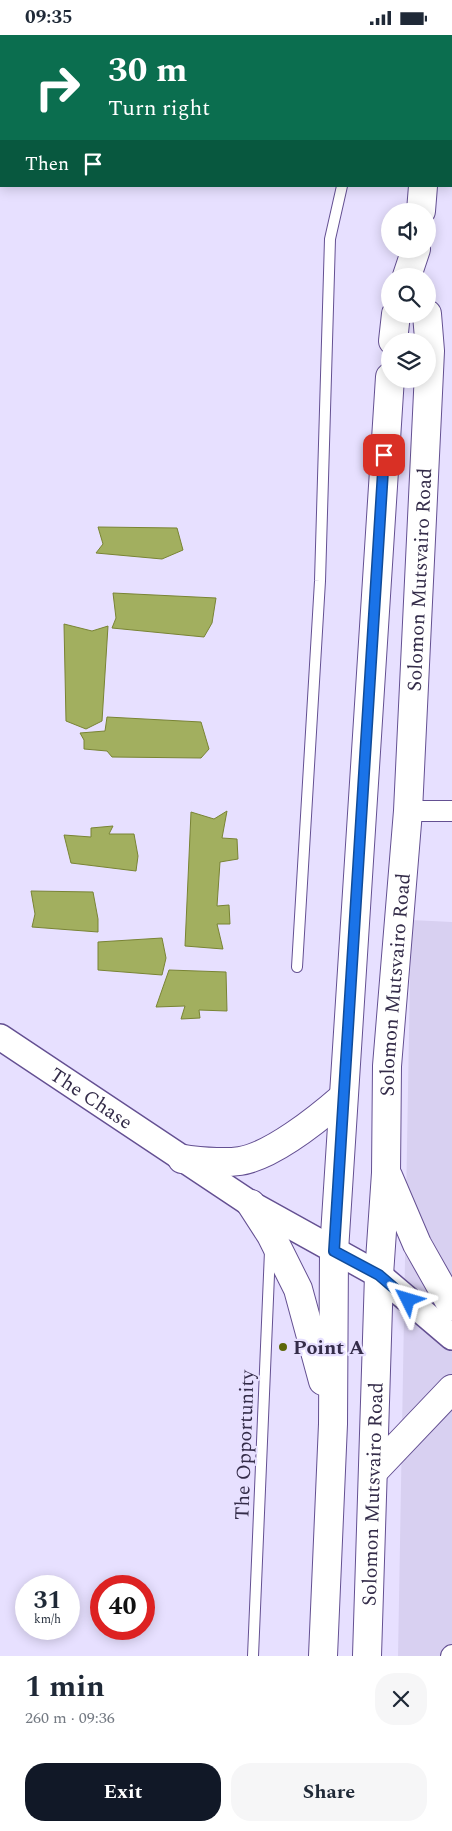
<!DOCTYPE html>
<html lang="en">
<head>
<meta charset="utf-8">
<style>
	body { margin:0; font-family:Spectral,serif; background:#f6f6f7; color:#1f2937; height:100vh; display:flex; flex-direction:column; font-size:19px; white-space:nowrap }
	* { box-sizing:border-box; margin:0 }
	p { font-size:16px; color:#747a83 }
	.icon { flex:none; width:28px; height:28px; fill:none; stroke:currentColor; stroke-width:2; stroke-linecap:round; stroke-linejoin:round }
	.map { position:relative; height:1621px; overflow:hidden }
	.drawer { display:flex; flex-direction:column; background:#fff; flex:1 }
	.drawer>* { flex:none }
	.top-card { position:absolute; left:0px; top:0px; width:452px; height:152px; box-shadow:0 2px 12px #0003; background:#0b6e4f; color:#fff; overflow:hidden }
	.controls { position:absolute; left:381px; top:168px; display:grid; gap:10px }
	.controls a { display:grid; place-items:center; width:55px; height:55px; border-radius:50%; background:#fff; box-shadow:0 2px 12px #0003; font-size:25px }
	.speed { position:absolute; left:15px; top:1540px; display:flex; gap:10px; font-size:25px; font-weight:700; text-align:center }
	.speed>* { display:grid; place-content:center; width:65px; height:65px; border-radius:50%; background:#fff; box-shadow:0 2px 12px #0003; line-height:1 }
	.speed small { font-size:12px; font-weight:400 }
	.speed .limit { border:8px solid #d22; background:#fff; color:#111 }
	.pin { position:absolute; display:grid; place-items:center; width:42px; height:42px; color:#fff; margin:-21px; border-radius:10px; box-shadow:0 2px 8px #0006 }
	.me { position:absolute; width:55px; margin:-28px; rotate:310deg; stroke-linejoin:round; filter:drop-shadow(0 0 4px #0008) }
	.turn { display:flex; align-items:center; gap:18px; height:105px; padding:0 25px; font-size:22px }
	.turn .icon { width:65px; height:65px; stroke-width:2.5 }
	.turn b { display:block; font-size:35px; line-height:42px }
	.then { display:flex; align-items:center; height:48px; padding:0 25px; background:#0003; gap:10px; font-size:19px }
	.round { display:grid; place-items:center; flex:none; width:52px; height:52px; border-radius:20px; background:#f6f6f7 }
	.head { display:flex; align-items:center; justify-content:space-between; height:85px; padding:0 25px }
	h1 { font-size:30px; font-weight:700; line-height:38px }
	.primary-button { display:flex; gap:10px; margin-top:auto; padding:10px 25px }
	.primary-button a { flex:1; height:58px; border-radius:20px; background:#111827; color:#fff; font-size:20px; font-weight:700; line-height:58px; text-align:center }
	.primary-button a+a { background:#f6f6f7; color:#1f2937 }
	.status { display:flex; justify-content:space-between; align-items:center; height:35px; padding:0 25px; background:#fff; direction:ltr }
	.status svg { height:14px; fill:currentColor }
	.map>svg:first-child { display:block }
</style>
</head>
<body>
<div class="status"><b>09:35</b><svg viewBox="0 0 49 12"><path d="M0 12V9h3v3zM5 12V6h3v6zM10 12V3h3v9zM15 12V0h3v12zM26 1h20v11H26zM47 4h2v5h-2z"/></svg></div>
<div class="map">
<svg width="452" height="1621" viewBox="0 0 452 1621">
	<rect width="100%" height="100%" fill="#e7e0ff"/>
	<path fill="#d8d0f1" d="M411,885L452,887V1621H398Z"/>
	<g fill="#a2af5f" stroke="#798434">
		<path d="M98,492L177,493L183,515L162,524L96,518L103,509Z"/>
		<path d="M113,558L216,563L212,588L204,602L112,593L116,583Z"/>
		<path d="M64,589L92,596L108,591L102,686L86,694L66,686Z"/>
		<path d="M107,682L201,687L209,714L201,723L112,722L107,716L84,714V705L80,698L105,696Z"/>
		<path d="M227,776L222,803L237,804L238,824L220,827L217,871L229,870L230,889H217L223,914L185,911L191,777L214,784Z"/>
		<path d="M113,791L109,799H134L138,821L136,836L71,828L64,800L91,802V793Z"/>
		<path d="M31,856L93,857L98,884V897L32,892L35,879Z"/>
		<path d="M162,903L166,923L162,940L98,935V907Z"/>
		<path d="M169,935L226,937L227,976L199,975L200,983L181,984L185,971L156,972Z"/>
	</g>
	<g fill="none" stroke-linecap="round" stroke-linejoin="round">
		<g stroke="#645092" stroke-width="12">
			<g id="service">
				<path d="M297,932L320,546L330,204L342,151"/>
				<path d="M253,1621L270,1216"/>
			</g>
		</g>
		<g stroke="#645092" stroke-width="22">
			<g id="minor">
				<path d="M408,776H452"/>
				<path d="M451,1621L452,1620"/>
			</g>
		</g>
		<g stroke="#645092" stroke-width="28">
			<g id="tertiary">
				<path id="s1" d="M0,1002L251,1169L379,1240L452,1302"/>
			</g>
		</g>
		<g stroke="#645092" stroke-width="30">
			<g id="trunk">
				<path d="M436,1V0"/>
				<path d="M421,176L423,151"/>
				<path d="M407,241L416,214"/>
				<path d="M393,306L396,279"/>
				<path d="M182,1124C201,1126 221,1129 240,1126C272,1121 319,1083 342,1063"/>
				<path d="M388,1141L417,1209L452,1271"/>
				<path d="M251,1169L271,1200L298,1254L323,1346"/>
				<path d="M373,1437L452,1354"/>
				<path d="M323,1621L333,1389L334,1216L390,342"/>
				<path id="s2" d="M367,1621L379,1240L386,1138L387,1031L408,776L430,316L427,279"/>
			</g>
		</g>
		<use href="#service" stroke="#fff" stroke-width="10"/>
		<use href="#minor" stroke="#fff" stroke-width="20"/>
		<use href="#tertiary" stroke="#fff" stroke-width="25"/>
		<use href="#trunk" stroke="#fff" stroke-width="28"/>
	</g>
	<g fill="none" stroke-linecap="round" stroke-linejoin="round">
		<g stroke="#114b97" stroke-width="12">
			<path id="route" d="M384,420L334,1216L379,1240L408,1265"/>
		</g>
		<use href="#route" stroke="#1a73e8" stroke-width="9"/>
	</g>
	<circle fill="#5d670a" stroke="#e7e0ff" stroke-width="2" cx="283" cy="1312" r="5"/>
	<g text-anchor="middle" stroke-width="4.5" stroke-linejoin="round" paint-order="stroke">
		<g font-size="20" fill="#342c49" stroke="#e7e0ff">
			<text dy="7" stroke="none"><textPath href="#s2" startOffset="1078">Solomon Mutsvairo Road</textPath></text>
			<text dy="7" stroke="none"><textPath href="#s2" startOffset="672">Solomon Mutsvairo Road</textPath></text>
			<text dy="7" stroke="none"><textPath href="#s1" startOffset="110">The Chase</textPath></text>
			<text transform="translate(244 1410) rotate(-88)" y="7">The Opportunity</text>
			<text dy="7" stroke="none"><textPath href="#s2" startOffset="162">Solomon Mutsvairo Road</textPath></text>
		</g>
		<g font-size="20" font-weight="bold" fill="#342c49" stroke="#e7e0ff" text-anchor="start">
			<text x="293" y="1319">Point A</text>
		</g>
	</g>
</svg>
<div class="controls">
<a><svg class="icon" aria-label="sound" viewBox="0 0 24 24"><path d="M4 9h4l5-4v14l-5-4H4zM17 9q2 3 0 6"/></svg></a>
<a><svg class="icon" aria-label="search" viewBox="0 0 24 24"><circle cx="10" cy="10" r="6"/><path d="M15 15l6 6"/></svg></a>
<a><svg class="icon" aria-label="layers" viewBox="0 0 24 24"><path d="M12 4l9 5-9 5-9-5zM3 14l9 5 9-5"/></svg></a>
</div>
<div class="speed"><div>31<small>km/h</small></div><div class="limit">40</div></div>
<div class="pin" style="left:384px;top:420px;background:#d93025"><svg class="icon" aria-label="arrive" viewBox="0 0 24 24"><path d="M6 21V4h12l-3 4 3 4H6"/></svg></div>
<svg class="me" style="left:408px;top:1265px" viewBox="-20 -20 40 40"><path d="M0-17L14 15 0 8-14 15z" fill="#1a73e8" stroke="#fff" stroke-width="4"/></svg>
<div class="top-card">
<div class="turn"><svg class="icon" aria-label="right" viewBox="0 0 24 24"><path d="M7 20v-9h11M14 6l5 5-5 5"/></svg><div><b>30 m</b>Turn right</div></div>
<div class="then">Then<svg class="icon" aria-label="arrive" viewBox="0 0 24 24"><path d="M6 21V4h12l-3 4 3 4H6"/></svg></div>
</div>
</div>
<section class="drawer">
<div class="head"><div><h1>1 min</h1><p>260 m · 09:36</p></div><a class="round"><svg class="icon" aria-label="close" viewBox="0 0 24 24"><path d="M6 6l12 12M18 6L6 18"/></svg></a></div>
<div class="primary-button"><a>Exit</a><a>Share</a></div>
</section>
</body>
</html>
